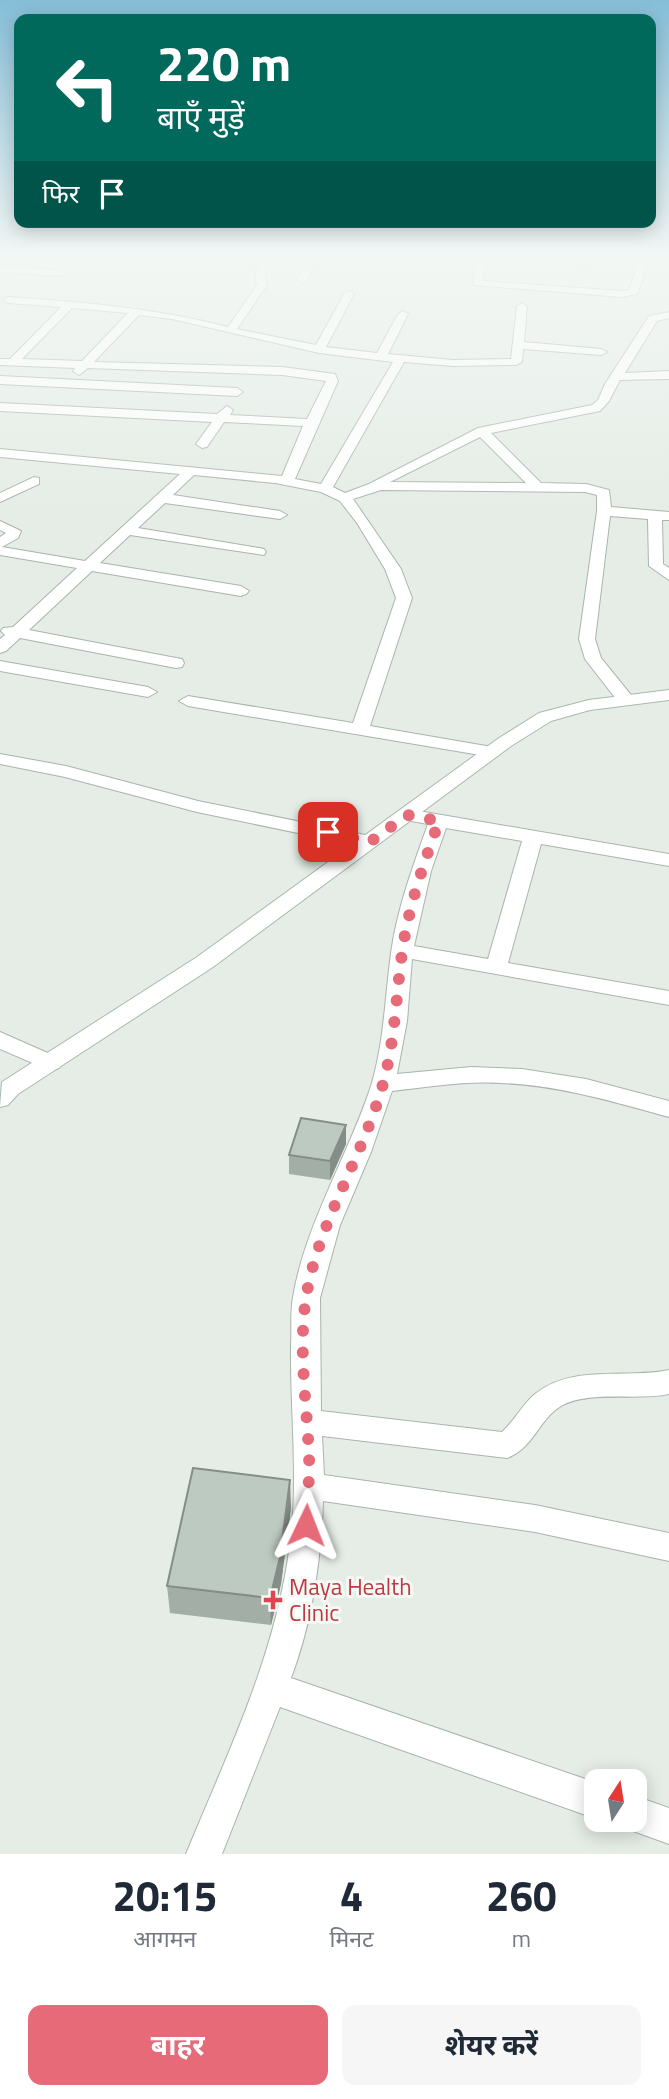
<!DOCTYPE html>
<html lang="hi">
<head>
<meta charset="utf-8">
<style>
	body { margin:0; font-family:"Titillium Web","Noto Sans Devanagari",sans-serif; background:#f6f6f7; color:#1f2937; height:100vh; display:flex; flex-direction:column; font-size:26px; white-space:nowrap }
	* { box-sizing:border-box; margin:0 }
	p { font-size:23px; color:#747a83 }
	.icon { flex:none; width:38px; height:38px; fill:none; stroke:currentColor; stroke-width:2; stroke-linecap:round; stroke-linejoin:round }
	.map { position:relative; height:1854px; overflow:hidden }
	.drawer { display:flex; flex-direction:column; background:#fff; flex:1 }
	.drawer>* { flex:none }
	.hud { position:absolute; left:14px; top:14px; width:642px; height:214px; border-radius:14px; box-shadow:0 4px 18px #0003; background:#00695c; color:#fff; overflow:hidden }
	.needle { width:46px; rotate:12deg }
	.controls { position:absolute; left:584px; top:1769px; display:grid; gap:14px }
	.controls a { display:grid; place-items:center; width:63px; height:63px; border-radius:14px; background:#fff; box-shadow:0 4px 18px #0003; font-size:35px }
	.pin { position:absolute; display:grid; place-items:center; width:60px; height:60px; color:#fff; margin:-30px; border-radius:14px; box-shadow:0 4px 10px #0006 }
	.me { position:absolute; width:77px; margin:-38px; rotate:2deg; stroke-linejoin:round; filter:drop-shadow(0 0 5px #0008) }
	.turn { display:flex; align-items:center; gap:24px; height:147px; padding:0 28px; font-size:32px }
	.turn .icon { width:91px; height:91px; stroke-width:2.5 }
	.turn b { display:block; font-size:49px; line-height:60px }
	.then { display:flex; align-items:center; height:66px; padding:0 28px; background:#0003; gap:14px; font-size:26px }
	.eta { display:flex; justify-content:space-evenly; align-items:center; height:119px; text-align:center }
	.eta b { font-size:42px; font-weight:700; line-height:49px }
	.primary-button { display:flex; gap:14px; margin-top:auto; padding:14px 28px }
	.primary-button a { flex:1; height:80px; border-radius:14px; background:#e66a77; color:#fff; font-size:28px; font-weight:700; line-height:80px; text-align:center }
	.primary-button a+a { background:#f6f6f7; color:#1f2937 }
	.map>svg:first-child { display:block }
</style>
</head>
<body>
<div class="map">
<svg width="669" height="1854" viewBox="0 0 669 1854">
	<rect width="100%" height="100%" fill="#e5ede6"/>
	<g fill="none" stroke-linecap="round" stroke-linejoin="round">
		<g stroke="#a8b5ab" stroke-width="2">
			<g id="street">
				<path d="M44,258H85L70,273L58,276L0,272V266L58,270L70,262Z"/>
				<path d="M262,258H272L265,273L267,285L237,329L316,345L344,294L349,291L354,294L326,347L377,353L398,314L403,311L408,314L388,354L453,360L511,359L517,306L522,303L527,306L524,342L601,349L607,352L601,355L523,349L522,362L516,365L453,366L404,362L333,487L345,493L369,484L478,428L592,405L598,400L605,384L649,316L669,312V318L657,321L625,373L669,371V379L620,380L609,401L600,411L491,433L541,483L586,484L609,490L611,507L669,512V520H662L663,564L669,568V580L649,566L648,519L610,516L595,639L601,658L635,700L632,704H620L585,659L579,639L597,511V495L585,492L381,490L353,499L401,569L412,598L370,726L492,747L498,748L501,752L498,756L492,757L188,706L179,701L188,696L353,723L396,598L385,569L357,523L340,501L321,492L275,483L194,475L173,495L280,511L287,515L280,519L165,503L138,528L259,548L264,549L266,552L264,555L130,535L100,563L241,586L249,591L246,594L241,596L92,571L29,630L176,658L182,659L184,663L182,667L176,668L20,638L6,651L0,653V639L5,635L1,631L3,628L13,627L77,568L0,555V537L6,533L0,530V521L21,531L18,538L2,547L85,561L180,474L0,457V449L282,476L303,426L224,422L207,447L202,448L196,444L212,422L0,411V403L217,414L227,406L233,410L230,415L307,419L326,381L282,375L88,368L79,375L73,371L75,368L0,365V359H10L61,307L8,303L3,300L8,297C83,302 155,308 228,327L257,285L255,273ZM72,308L128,313L82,361L22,359ZM139,315L172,319L319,353L393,362L321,484L295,479L338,381L335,374L282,367L94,362ZM480,437L526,483L390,482Z"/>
				<path d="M306,258H316L308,280L303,283L298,280Z"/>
				<path d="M329,258H382L377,261H334Z"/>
				<path d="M477,258H487L482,281L622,291L629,290L637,268L540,261L535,258L643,262L648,265L637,294L622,297L473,285Z"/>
				<path d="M0,376L237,388L243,392L237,396L0,384Z"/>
				<path d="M34,477L39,478V484L0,502V493Z"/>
				<path d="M0,661L148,687L157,692L148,697L0,671Z"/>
				<path d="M0,754L66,766L198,801L370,836L380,842L370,848L197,812L65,777L0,764Z"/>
				<path d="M407,809L669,854V866L541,844L508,963L669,991V1005L412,959L407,1021L397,1074L471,1067L522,1069L586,1079L669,1101V1117C614,1102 558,1085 500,1083C464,1081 428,1087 392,1091L371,1152L340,1225L320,1298L321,1411L502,1432C515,1420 522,1405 535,1394C571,1364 626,1379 669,1370V1394C637,1401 589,1390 561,1406C538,1420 534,1448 507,1458L322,1436L324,1475L535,1505L669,1533V1561L535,1532L323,1501C321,1560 312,1623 291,1678L597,1783V1819L280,1707L222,1854H186C228,1752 276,1655 290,1544C299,1479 290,1412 291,1346C292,1330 290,1313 293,1297C305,1225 348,1156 371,1086C384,1043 385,998 391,953C397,909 413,866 428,824L400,819L397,815L400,811ZM446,828L522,841L488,959L414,946L431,871Z"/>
				<path d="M0,1032L59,1058L63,1063L59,1068L51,1071L0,1049Z"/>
				<path d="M635,1796L669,1808V1844L622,1827L620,1820H635Z"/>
			</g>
		</g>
		<g stroke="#a7baad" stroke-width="2">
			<path id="secondary" d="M669,690V700L590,710L551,721L511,746L213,967L18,1094L8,1105L0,1107L2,1082L197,957L499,738L539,713L589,700Z"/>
		</g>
		<use href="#street" fill="#fff" fill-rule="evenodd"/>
		<use href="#secondary" fill="#fff" fill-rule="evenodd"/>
	</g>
	<g fill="#a3aea6">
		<path d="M346,1125V1144L330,1180L289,1174V1155Z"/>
		<path d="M291,1507L281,1584L271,1625L170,1613L167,1586Z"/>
	</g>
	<g fill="#848d87">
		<path d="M346,1125V1144L330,1180V1161Z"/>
		<path d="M290,1480L291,1507L281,1584L271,1625L270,1598Z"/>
	</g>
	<g fill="#bdcac1" stroke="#848d87" stroke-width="2">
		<path d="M301,1118L346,1125L330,1161L289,1155Z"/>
		<path d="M193,1468L290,1480L280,1557L270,1598L167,1586Z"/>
	</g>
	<linearGradient id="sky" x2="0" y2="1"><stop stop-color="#85bed8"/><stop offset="0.5" stop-color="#f3f7f4"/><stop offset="1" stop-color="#f3f7f4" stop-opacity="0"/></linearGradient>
	<rect width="669" height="517" fill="url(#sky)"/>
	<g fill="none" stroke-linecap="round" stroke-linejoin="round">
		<path stroke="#e66a77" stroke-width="12" stroke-dasharray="0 21.6" d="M306,1525C307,1502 310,1479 309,1456C307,1405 298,1349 306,1298C318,1222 363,1157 383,1084C395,1040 396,997 402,953C408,908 424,863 439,821L407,815L370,842L328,832"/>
	</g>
	<path fill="#e0444e" stroke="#f5f9f6" stroke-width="2.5" d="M269.5 1589.5h7v7h7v7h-7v7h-7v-7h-7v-7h7z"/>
	<g text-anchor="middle" stroke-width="6" stroke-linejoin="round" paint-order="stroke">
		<g font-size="23" fill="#be3a42" stroke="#f5f9f6" text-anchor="start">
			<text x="289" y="1595">Maya Health<tspan x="289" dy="26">Clinic</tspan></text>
		</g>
	</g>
</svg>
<div class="controls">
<a><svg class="needle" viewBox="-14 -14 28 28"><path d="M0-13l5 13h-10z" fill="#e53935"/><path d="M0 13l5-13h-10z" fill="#747a83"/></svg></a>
</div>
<div class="pin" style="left:328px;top:832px;background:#d93025"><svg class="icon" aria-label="arrive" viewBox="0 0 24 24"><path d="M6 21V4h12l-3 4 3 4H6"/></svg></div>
<svg class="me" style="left:306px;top:1525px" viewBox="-20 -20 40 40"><path d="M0-17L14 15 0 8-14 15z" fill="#e66a77" stroke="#fff" stroke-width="4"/></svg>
<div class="hud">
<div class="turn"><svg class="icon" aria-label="left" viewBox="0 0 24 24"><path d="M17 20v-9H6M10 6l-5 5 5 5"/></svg><div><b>220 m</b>बाएँ मुड़ें</div></div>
<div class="then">फिर<svg class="icon" aria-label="arrive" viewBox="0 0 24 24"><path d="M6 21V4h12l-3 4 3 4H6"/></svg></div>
</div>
</div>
<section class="drawer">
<div class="eta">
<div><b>20:15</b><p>आगमन</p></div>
<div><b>4</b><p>मिनट</p></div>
<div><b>260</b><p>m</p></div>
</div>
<div class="primary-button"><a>बाहर</a><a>शेयर करें</a></div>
</section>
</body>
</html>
